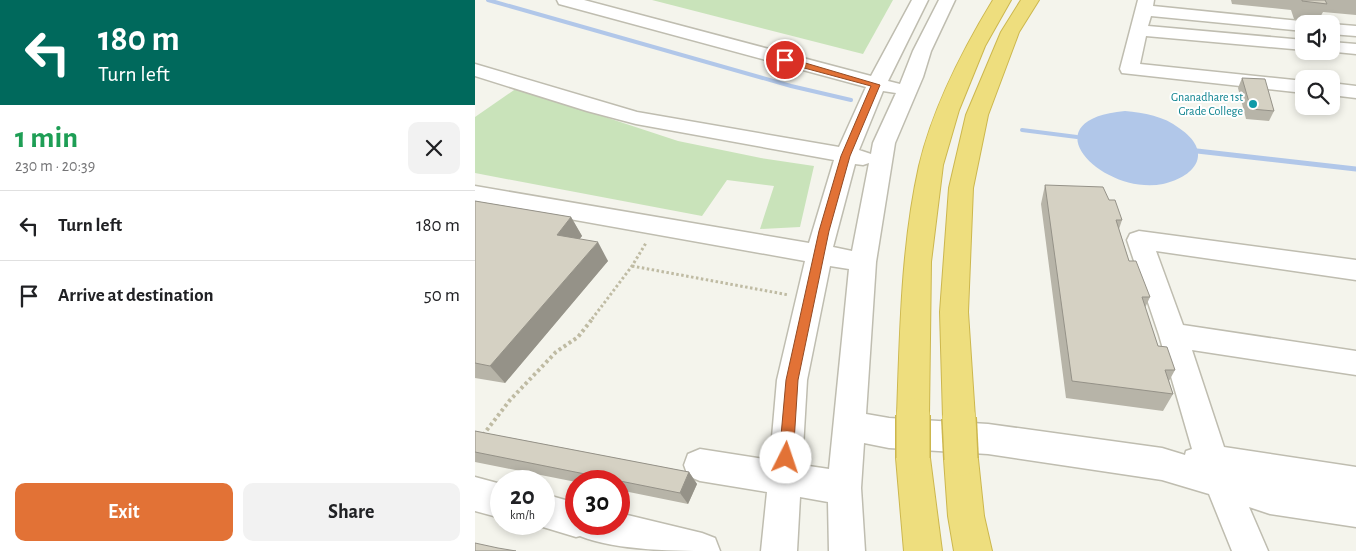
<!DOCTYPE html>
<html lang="en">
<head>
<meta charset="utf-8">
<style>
	body { margin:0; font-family:"Alegreya Sans",sans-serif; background:#f2f2f2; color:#202124; height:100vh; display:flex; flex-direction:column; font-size:19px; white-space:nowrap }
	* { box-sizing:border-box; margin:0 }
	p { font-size:16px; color:#757577 }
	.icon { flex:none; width:28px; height:28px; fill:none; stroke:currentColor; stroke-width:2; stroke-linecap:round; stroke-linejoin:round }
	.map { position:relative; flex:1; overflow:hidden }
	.side { display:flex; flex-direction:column; background:#fff; width:475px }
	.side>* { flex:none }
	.top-card { background:#00695c; color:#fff; overflow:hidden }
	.tools { position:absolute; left:820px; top:15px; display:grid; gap:10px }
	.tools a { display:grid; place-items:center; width:45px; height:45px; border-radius:10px; background:#fff; box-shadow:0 2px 8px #0003; font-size:25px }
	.speed { position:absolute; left:15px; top:470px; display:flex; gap:10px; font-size:25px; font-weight:700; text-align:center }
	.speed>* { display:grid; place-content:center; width:65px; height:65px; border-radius:50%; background:#fff; box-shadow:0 2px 8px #0003; line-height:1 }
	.speed small { font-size:12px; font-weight:400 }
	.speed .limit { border:8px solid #d22; background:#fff; color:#111 }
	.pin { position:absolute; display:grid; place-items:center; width:42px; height:42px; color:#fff; margin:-21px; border:2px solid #fff; border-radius:50%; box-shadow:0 1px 5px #0007 }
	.me { position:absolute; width:55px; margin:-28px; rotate:4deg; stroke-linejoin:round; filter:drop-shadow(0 0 4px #0008) }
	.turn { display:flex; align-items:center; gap:18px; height:105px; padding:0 15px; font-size:22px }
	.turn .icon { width:65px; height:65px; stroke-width:2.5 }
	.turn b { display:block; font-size:35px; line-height:42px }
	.round { display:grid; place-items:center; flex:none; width:52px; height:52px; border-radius:10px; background:#f2f2f2 }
	.headline { display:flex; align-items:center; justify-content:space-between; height:85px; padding:0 15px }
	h1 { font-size:30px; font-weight:700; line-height:38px; color:#1e9e55 }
	.cta { display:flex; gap:10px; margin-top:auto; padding:10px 15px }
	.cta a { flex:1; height:58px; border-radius:10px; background:#e27236; color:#fff; font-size:20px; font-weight:700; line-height:58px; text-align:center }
	.cta a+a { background:#f2f2f2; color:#202124 }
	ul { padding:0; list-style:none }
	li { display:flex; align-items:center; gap:15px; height:70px; padding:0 15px; border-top:1px solid #e0e0e0 }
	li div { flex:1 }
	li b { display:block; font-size:19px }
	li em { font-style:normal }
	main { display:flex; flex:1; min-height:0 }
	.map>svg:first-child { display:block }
</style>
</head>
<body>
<main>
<section class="side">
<div class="top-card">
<div class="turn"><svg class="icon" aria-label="left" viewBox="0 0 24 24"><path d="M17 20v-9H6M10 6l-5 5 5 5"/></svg><div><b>180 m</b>Turn left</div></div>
</div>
<div class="headline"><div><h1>1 min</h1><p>230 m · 20:39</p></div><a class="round"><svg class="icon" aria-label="close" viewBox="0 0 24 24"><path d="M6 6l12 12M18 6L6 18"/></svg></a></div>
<ul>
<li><svg class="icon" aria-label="left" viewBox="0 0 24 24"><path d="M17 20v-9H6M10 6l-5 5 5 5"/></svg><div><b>Turn left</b></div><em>180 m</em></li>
<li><svg class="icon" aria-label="arrive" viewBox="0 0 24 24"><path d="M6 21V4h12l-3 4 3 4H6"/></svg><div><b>Arrive at destination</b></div><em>50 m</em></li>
</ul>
<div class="cta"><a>Exit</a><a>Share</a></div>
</section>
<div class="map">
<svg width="881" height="551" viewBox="0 0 881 551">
	<rect width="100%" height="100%" fill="#f4f4ec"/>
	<g fill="#c9e3ba">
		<path d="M177,0H418L388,54Z"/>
		<path d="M42,88L203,141L286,158L339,166L325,227L285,229L299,186L252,180L227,216L0,173V117Z"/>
	</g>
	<path fill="#b1c7e9" d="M650,111C669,113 689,116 704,128C738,151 723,176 688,184C628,196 551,120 650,111Z"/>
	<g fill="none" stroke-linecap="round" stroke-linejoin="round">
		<g stroke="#b1c7e9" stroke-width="4">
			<path d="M13,0L316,86L376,100"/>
			<path d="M547,130L602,137"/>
		</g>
		<path stroke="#b1c7e9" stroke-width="5" d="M722,151L881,169"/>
		<g stroke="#bfbdb0" stroke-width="3">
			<g id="minor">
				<path d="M82,0H109L396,76L437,0H453L413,81L425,84L438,51L464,0H480L456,51L448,77L420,143L401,262L391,414L414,418L513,424L687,448L710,455L711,451L717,449L684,335L652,240L655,234L664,231L881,260V280L681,251L708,325L881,351V375L717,350L749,447L881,467V527L795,514L774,507L793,551H757L734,494L687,480L513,454L414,448L389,443L386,488L390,551H354L353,502L325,497L322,551H286L292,492L225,481L213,476L209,465L213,454L225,449L295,460L302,380L330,261L0,202V186L334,243L359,160L161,124L112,111L0,76V64L162,112L364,147L391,87L84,4ZM408,91L421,93L398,143L396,154L384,150ZM394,163L377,251L358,247L380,164L388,165ZM355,266L374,269L354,469L327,465L332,380Z"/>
				<path d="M663,0H679L678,6L835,22L836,24H829V31L676,16L673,26L829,40V50L671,36L665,64L829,81V93L647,73L645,69Z"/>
				<path d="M856,24L881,26V36L856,34Z"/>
				<path d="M856,42L881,44V54L851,51H856Z"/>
				<path d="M856,83L881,86V98L856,95Z"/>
				<path d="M0,477L26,484V518L0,511Z"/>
				<path d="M69,494L101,503V524H144V513L227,533L240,538L245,551C202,551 143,551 105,536L101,537L58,524H69Z"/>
			</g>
		</g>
		<g stroke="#ccb74e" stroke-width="2">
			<g id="highway">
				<path d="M518,0H536L510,46L484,110L468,165L456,262L454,415L450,425L438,430L426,425L422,415C425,332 426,247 444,166C458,107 487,51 518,0Z"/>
				<path d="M546,0H564L544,32L513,115L498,188L493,312L500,418L496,428L484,433L472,428L468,418L465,312L474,188L491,115L526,32Z"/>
				<path d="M438,442L450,447L455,458L467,551H429L421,458L426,447Z"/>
				<path d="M486,443L498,448L503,459L509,516L517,551H479L473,516L469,459L474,448Z"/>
			</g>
		</g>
		<g stroke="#bfbba3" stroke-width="3" stroke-dasharray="2.5 2.5" stroke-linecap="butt">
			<path d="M157,266L314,295"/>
			<path d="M117,319L157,266L171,243"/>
		</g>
		<path stroke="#bfbba3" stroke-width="4" stroke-dasharray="3 3" stroke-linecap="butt" d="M8,435L35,400L81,352L103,337L118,318"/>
		<use href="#minor" fill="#fff" fill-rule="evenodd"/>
		<use href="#highway" fill="#eede7e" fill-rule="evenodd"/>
		<g stroke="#ccb74e" stroke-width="36" stroke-linecap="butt">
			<g id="highway-bridge">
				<path d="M438,415V458"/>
				<path d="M484,418L486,459"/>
			</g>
		</g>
		<use href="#highway-bridge" stroke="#eede7e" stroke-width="33"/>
	</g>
	<g fill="#b7b4a8">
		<path d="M756,0H881V15L848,12L843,21L819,19L816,10L757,4Z"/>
		<path d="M767,78L799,111L794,121L771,119L763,88Z"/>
		<path d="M570,185L634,200L647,220L644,229L654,261L675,297L670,308L683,346L700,370L694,381L698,394L688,411L591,398L566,204Z"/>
		<path d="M0,201L96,217L107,236L104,239L133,261L30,383L0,378Z"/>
		<path d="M0,431L214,472L222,484L213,504L144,490V481H101V482L0,462Z"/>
	</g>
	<g fill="#959288">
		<path d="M96,217L107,236L93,254L82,235Z"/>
		<path d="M123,242L133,261L30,383L15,366Z"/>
		<path d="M214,472L222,484L213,504L205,493Z"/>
	</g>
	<g fill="#d5d1c3" stroke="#959288">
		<path d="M827,0H850L852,4L827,1Z"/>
		<path d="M767,78L790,79L799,111L776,109Z"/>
		<path d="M570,185L628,187L634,200H640L647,220H641L654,261H661L675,297H667L683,346L692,347L700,370H690L698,394L597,381Z"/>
		<path d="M0,201L96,217L82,235L123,242L15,366L0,363Z"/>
		<path d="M0,431L214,472L205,493L0,452Z"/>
		<path d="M0,543L23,548L41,551H0Z"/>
	</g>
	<path fill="#e27236" stroke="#934a23" d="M310,57L405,85L375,156L354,231L323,380L318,458L316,462L311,464L306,462L304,458L311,380L344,231L366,156L396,86L307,62V58Z"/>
	<circle fill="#0f9aa8" stroke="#fff" stroke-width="2" cx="778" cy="104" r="5"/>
	<g text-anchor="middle" stroke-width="4" stroke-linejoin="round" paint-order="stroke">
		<g font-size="12" fill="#0d838f" stroke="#fff" text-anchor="end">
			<text x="768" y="101">Gnanadhare 1st<tspan x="768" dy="14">Grade College</tspan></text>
		</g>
	</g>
</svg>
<div class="tools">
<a><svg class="icon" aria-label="sound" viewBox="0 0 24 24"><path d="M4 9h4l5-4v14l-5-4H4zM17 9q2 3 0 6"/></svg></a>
<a><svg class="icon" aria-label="search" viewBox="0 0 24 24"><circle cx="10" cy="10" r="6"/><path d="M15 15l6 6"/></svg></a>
</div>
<div class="speed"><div>20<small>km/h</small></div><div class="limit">30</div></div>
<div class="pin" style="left:310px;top:60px;background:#d93025"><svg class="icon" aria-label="arrive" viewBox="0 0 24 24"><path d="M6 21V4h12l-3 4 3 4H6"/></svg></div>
<svg class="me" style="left:311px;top:458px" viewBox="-20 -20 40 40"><circle r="19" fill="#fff"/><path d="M0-13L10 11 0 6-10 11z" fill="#e27236"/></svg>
</div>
</main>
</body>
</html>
